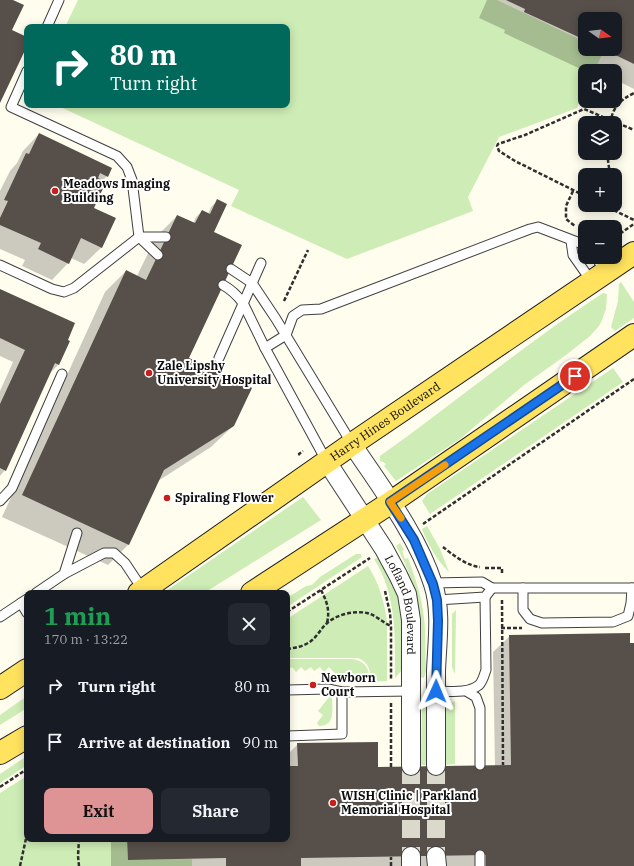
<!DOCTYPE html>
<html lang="en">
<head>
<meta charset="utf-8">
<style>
	body { margin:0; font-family:"IBM Plex Serif",serif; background:#242831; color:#f1f3f6; height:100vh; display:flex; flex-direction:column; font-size:15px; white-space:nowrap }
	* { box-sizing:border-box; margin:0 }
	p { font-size:13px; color:#9ea1a6 }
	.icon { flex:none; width:22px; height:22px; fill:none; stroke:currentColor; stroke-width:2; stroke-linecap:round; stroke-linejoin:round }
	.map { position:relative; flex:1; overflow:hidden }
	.sheet { position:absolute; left:24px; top:590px; width:266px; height:252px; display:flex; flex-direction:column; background:#171b24; border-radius:8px; box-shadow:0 2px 10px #0003 }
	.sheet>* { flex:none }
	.guide { position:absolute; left:24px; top:24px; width:266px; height:84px; border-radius:8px; box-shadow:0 2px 10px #0003; background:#00695c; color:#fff; overflow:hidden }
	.needle { width:26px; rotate:104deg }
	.buttons { position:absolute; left:578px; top:12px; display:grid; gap:8px }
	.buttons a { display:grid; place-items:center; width:44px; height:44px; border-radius:8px; background:#171b24; box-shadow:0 2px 10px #0003; font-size:20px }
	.pin { position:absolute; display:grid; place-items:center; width:34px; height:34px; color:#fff; margin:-17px; border:2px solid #fff; border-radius:50%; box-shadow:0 1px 4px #0007 }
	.me { position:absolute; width:44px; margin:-22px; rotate:1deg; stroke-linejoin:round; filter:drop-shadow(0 0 3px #0008) }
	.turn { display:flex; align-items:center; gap:14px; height:84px; padding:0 20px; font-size:18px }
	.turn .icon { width:52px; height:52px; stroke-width:2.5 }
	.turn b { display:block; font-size:28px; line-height:34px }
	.round { display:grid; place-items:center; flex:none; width:42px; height:42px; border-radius:8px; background:#242831 }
	.head { display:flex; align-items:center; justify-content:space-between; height:68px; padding:0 20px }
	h1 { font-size:24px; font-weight:800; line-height:30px; color:#1e9e55 }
	.action { display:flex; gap:8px; margin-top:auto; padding:8px 20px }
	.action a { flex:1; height:46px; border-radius:8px; background:#de9494; color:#111; font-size:16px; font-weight:800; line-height:46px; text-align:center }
	.action a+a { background:#242831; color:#f1f3f6 }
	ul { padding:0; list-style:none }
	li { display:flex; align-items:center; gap:12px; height:56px; padding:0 20px }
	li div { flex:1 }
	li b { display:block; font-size:15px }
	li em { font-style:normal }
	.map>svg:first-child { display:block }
</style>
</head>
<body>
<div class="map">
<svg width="634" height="866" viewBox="0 0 634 866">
	<rect width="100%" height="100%" fill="#fffdee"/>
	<g fill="#ceecb5">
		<path d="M78,0H497L585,42V49H600L604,51L594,71H585V90L577,108L499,137L468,197L473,211L347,259L231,206L239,190L56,105H287V27H65Z"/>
		<path d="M621,282L634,302V318L615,331L611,327L618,301L619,284Z"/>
		<path d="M603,293L607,294L606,309L602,320L599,326L590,336L566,355L524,385L460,439L396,481L384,466L386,464L383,462L380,461V456C455,403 526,343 603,293Z"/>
		<path d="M613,368L623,382L430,514L422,501L427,494Z"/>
		<path d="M303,497L321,520L204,593H163Z"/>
		<path d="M427,526L440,549L449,572C438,562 427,543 422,529Z"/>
		<path d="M400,543L404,550L402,551L405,559L408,558C415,577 422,597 424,618C426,635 425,653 426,671L424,678L420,677C420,630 421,588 396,546Z"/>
		<path d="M356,554H361L362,557L287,607V598L306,586L312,585L320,577Z"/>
		<path d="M377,558L385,564L392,579L390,580L392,587H395C406,608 402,647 401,671L395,678C395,637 397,595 374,559Z"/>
		<path d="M368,566C379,583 384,601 387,621V681L370,682C371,671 369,662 358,658H287V619Z"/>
		<path d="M456,610L455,674L452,667V614Z"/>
		<path d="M287,659H351C364,660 371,669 369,682C345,682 346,685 329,667L324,672L320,667L314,671L311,667L305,671L301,667L296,672L292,667L287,671Z"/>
		<path d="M27,696V708L0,725V715Z"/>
		<path d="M330,696H332C332,709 336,726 319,726L317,723L323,715L318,711Z"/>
		<path d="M455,701V764L444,765V708L450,703Z"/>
		<path d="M424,703L426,704V765H421L422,704Z"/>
		<path d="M27,756V765L0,783V774Z"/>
		<path d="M27,776V839H127L128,860L192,859V866H0V793Z"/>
	</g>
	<g fill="#0003" fill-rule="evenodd">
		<path d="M487,0H634V89L616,80L615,82V71H585L504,33L505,30L479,18ZM585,19H615V49H585Z"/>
		<path d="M39,134L111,168L107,176L102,181L93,208L115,218L101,248L84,264L71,258L68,263L52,280L22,266L25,260L0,249V191L10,171L17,163L23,151Z"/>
		<path d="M217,201L213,232L187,359L233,426L211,447L158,481L129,544L108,565L2,517L105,292L126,271L137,276L156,237L177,216L193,224L196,217L202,211L208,214L211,207Z"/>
		<path d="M0,290L68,342L58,365L49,374L5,470L0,476V391L13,362L0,356Z"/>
		<path d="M510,636L634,644V866H111V839H287V755L298,744L377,770L495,766L493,652Z"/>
	</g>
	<g fill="#574f49">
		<path d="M0,0H13L24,5L12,30L27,37V46L0,103Z"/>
		<path d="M506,0H634V64L603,49H615V19H585V40L524,12L525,9Z"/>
		<path d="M39,133L112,168L108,177L100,173L98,178L106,182L94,208L116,218L102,248L81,238L69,264L38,249L41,243L0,225V218L8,201L4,200L26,153L29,154Z"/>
		<path d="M217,199L227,204L214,232L242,245L189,358L252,388L234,426L164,470L129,545L22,495L126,270L146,280L177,215L195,223L202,210L210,214Z"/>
		<path d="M0,289L75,323L68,340L70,341L59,365L55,363L6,471L0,468V404L25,350L0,338Z"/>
		<path d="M630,633V643H634V866H486V855L301,858V866H226V858L128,860L127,839H287V766H298L297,743L378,742V767L511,765L509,635Z"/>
	</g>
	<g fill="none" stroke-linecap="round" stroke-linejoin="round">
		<g stroke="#dbd9cc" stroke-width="18" stroke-dasharray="18 9" stroke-linecap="butt">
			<path d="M411,766V856"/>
			<path d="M436,766V856"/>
		</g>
		<g stroke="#404040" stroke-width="11">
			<g id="lane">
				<path d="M47,27L59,0"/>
				<path d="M27,71L11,107L117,156L127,167L132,180L139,237L158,255"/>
				<path d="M571,241L573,255L592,282"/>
				<path d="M596,257L606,273"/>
				<path d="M0,265L52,289L64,292L74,288L139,237H166"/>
				<path d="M231,269L252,283L276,319L352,444"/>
				<path d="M223,285C232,290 237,295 243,303L265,348L327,462"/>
				<path d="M265,348L286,335L293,316L302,310L321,309L530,229L538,227L585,245"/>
				<path d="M219,358L261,263"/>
				<path d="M0,501L12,488L62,374"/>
				<path d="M64,574L104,553H114L125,563L143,590"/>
				<path d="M433,583L482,582L492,588L485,597L437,600"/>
				<path d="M492,588H634"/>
				<path d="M523,588V610L530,619L542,623L613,622L628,616L631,603L632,588"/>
				<path d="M36,593L64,574L77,533"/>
				<path d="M27,599L21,603L27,613"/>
				<path d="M0,617L21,603"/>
				<path d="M287,690L328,689L342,692L411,691"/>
				<path d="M436,691C449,691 468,694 479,685C483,681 484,675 486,670L485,597"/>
				<path d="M466,691L476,697L480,708V765"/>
				<path d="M287,736L342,734V692"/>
				<path d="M480,866V855"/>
			</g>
		</g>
		<g stroke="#404040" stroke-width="20">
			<g id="street">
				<path d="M352,444C380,486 418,536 433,584C442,611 437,643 436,671C436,703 436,734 436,766"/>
				<path id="s1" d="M327,462L384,549L398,575L407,594L411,620V766"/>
				<path d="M411,856V866"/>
				<path d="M436,856L437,866"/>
			</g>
		</g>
		<g stroke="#1e1e1e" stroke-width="24">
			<g id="primary">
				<path id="s2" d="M139,593L352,444L634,253"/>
				<path d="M252,593L390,503L634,335"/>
				<path d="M0,688L27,670"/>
				<path d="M0,753L27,737"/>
			</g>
		</g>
		<g stroke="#2f2f2f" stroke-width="2.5" stroke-dasharray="4 2" stroke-linecap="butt">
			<path d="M610,123C613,107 620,100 634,93"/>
			<path d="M607,153L610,175"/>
			<path d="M573,191L566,206V219L575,226"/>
			<path d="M585,196L515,161L499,151L497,146L498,144L525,135L584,109L634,130"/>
			<path d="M603,205L634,220"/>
			<path d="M615,237L634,224"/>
			<path d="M284,301L308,250"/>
			<path d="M300,455L299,454L303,451"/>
			<path d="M423,524L634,379"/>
			<path d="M443,547C453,555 467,566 480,567"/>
			<path d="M485,568H502V575"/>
			<path d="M321,590C327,602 330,610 327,623"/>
			<path d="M385,591L390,613L391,626V680"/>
			<path d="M502,600L503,765"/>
			<path d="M287,612L370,558"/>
			<path d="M501,628H522"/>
			<path d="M287,649C294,648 301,647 308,643C315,639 319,632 324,626C334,615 353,610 367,613C376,615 383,623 391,626"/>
			<path d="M391,767V703"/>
			<path d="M0,787L27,769"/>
			<path d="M20,866L27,834"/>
			<path d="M79,866L78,856L79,839"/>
			<path d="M391,866V857"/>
		</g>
		<use href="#lane" stroke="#fff" stroke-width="9"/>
		<use href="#street" stroke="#fff" stroke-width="18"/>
		<use href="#primary" stroke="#ffe25e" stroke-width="22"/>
	</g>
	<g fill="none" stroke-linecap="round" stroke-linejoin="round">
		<g stroke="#114b97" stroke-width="10">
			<path id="route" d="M436,691L438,621L437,600L433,584L414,540L390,502L575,376"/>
		</g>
		<use href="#route" stroke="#1a73e8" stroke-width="7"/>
		<path stroke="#f59e0b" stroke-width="7" d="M401,518L390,502L445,465"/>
	</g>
	<g fill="#c61f1c" stroke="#fff" stroke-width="1.5">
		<circle cx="55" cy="191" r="4"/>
		<circle cx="149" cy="373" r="4"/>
		<circle cx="167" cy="498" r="4"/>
		<circle cx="313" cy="685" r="4"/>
		<circle cx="333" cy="803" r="4"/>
	</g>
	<g text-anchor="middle" stroke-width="4" stroke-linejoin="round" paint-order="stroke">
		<g font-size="12" font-weight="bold" fill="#0d0d0d" stroke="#fff" text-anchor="start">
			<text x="63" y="188">Meadows Imaging<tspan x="63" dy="14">Building</tspan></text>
			<text x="157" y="370">Zale Lipshy<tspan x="157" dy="14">University Hospital</tspan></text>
			<text x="175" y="502">Spiraling Flower</text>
			<text x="321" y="682">Newborn<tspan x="321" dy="14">Court</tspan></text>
			<text x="341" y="800">WISH Clinic | Parkland<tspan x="341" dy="14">Memorial Hospital</tspan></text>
		</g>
		<g font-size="12" fill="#0d0d0d" stroke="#fff">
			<text dy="4" stroke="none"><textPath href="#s2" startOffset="300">Harry Hines Boulevard</textPath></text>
			<text dy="4" stroke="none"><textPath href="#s1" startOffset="164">Lofland Boulevard</textPath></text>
		</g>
	</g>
</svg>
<div class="buttons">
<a><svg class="needle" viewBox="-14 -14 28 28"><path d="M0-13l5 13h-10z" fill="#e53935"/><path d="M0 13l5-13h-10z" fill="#9ea1a6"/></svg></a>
<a><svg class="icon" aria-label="sound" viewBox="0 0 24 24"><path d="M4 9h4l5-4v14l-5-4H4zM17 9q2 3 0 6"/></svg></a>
<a><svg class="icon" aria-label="layers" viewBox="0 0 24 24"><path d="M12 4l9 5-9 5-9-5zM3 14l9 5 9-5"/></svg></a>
<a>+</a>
<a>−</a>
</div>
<div class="pin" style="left:575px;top:376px;background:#d93025"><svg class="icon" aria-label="arrive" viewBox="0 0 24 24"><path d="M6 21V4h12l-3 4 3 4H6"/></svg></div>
<svg class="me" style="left:436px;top:691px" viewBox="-20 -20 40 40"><path d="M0-17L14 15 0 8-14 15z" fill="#1a73e8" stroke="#fff" stroke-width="4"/></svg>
<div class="guide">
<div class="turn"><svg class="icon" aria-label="right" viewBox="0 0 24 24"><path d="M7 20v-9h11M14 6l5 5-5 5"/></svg><div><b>80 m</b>Turn right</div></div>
</div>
<section class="sheet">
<div class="head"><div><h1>1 min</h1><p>170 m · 13:22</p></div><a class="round"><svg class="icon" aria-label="close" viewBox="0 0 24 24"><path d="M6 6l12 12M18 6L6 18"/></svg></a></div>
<ul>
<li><svg class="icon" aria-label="right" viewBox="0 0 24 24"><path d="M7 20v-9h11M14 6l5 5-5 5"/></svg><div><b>Turn right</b></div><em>80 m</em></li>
<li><svg class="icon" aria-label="arrive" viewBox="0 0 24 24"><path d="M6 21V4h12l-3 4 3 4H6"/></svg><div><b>Arrive at destination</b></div><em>90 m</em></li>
</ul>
<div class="action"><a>Exit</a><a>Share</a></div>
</section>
</div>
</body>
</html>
